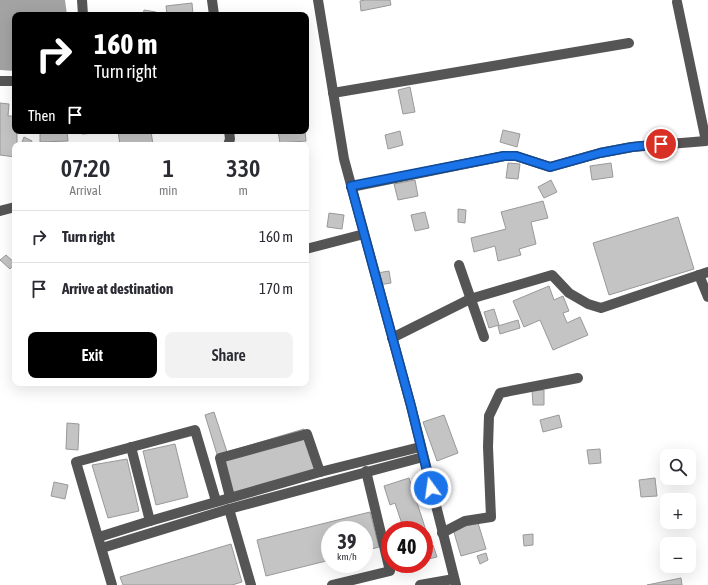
<!DOCTYPE html>
<html lang="en">
<head>
<meta charset="utf-8">
<style>
	body { margin:0; font-family:"Asap Condensed",sans-serif; background:#f2f2f3; color:#2b2b33; height:100vh; display:flex; flex-direction:column; font-size:15px; white-space:nowrap }
	* { box-sizing:border-box; margin:0 }
	p { font-size:13px; color:#7c7c81 }
	.icon { flex:none; width:22px; height:22px; fill:none; stroke:currentColor; stroke-width:2; stroke-linecap:round; stroke-linejoin:round }
	.map { position:relative; flex:1; overflow:hidden }
	.panel { position:absolute; left:12px; top:142px; width:297px; height:244px; display:flex; flex-direction:column; background:#fff; border-radius:8px; box-shadow:0 4px 16px #0002 }
	.panel>* { flex:none }
	.guide { position:absolute; left:12px; top:12px; width:297px; height:122px; border-radius:8px; box-shadow:0 4px 16px #0002; background:#000; color:#fff; overflow:hidden }
	.buttons { position:absolute; left:660px; top:449px; display:grid; gap:8px }
	.buttons a { display:grid; place-items:center; width:36px; height:36px; border-radius:8px; background:#fff; box-shadow:0 4px 16px #0002; font-size:20px }
	.speed { position:absolute; left:321px; top:521px; display:flex; gap:8px; font-size:20px; font-weight:700; text-align:center }
	.speed>* { display:grid; place-content:center; width:52px; height:52px; border-radius:50%; background:#fff; box-shadow:0 4px 16px #0002; line-height:1 }
	.speed small { font-size:10px; font-weight:400 }
	.speed .limit { border:6px solid #d22; background:#fff; color:#111 }
	.pin { position:absolute; display:grid; place-items:center; width:34px; height:34px; color:#fff; margin:-17px; border:2px solid #fff; border-radius:50%; box-shadow:0 1px 4px #0007 }
	.me { position:absolute; width:44px; margin:-22px; rotate:346deg; stroke-linejoin:round; filter:drop-shadow(0 0 3px #0008) }
	.turn { display:flex; align-items:center; gap:14px; height:84px; padding:0 16px; font-size:18px }
	.turn .icon { width:52px; height:52px; stroke-width:2.5 }
	.turn b { display:block; font-size:28px; line-height:34px }
	.then { display:flex; align-items:center; height:38px; padding:0 16px; background:#0003; gap:8px; font-size:15px }
	.eta { display:flex; justify-content:space-evenly; align-items:center; height:68px; text-align:center }
	.eta b { font-size:24px; font-weight:600; line-height:28px }
	.primary-button { display:flex; gap:8px; margin-top:auto; padding:8px 16px }
	.primary-button a { flex:1; height:46px; border-radius:8px; background:#000; color:#fff; font-size:16px; font-weight:600; line-height:46px; text-align:center }
	.primary-button a+a { background:#f2f2f3; color:#2b2b33 }
	ul { padding:0; list-style:none }
	li { display:flex; align-items:center; gap:12px; height:52px; padding:0 16px; border-top:1px solid #e1e1e2 }
	li div { flex:1 }
	li b { display:block; font-size:15px }
	li em { font-style:normal }
	.map>svg:first-child { display:block }
</style>
</head>
<body>
<div class="map">
<svg width="708" height="585" viewBox="0 0 708 585">
	<rect width="100%" height="100%" fill="#fff"/>
	<path fill="#a3a3a3" d="M0,0H65L67,15H15V71L0,70Z"/>
	<g fill="#c4c4c4" stroke="#999">
		<path d="M365,0H390L391,5L361,11L360,1Z"/>
		<path d="M192,3L193,15H167L166,6Z"/>
		<path d="M144,10L156,12V15H143Z"/>
		<path d="M410,87L415,112L403,114L398,90Z"/>
		<path d="M0,103L9,104L8,116H15V131H17V145H15V157L0,155Z"/>
		<path d="M503,130L520,134L517,147L500,142Z"/>
		<path d="M40,131H67L68,141L40,142Z"/>
		<path d="M81,131H111V132L82,134Z"/>
		<path d="M118,131H151L153,145H120Z"/>
		<path d="M278,131H305L306,141L280,143Z"/>
		<path d="M400,131L403,145L388,149L385,135Z"/>
		<path d="M24,137L32,141L30,145H21Z"/>
		<path d="M508,163L520,164L518,179L506,178Z"/>
		<path d="M611,163L613,177L592,180L590,166Z"/>
		<path d="M415,180L418,196L398,200L394,184Z"/>
		<path d="M551,180L557,192L544,198L538,187Z"/>
		<path d="M543,201L548,218L531,222L536,244L519,249L521,255L498,261L495,246L474,252L471,238L506,229L501,212Z"/>
		<path d="M458,209L466,210L465,223L458,222Z"/>
		<path d="M425,212L429,228L415,231L411,215Z"/>
		<path d="M329,213L344,215L342,229L327,227Z"/>
		<path d="M678,217L694,269L609,295L593,243Z"/>
		<path d="M6,255L15,263L10,269L0,260Z"/>
		<path d="M389,271L391,283L378,285L377,273Z"/>
		<path d="M549,286L554,300L563,296L569,311L563,313L567,323L580,317L588,335L553,350L540,320L524,327L513,301Z"/>
		<path d="M494,309L499,325L489,328L484,312Z"/>
		<path d="M518,320L520,328L500,334L498,326Z"/>
		<path d="M532,390H544V405H533Z"/>
		<path d="M214,412L227,452L304,429L317,470L230,497L205,415Z"/>
		<path d="M444,415L458,453L437,461L423,422Z"/>
		<path d="M559,415L562,427L543,432L540,420Z"/>
		<path d="M67,423L79,424L78,450L66,449Z"/>
		<path d="M175,444L188,497L156,505L143,451Z"/>
		<path d="M600,449L601,463L589,464L587,450Z"/>
		<path d="M127,459L139,511L108,518L92,465Z"/>
		<path d="M409,478L431,546L433,545L437,557L424,560V530H404L395,503L390,505L384,486Z"/>
		<path d="M655,478L657,496L641,497L639,480Z"/>
		<path d="M54,482L68,485L65,499L51,496Z"/>
		<path d="M370,512L379,547L364,551V530H330V560L266,576L257,540Z"/>
		<path d="M478,523L486,549L461,556L453,529Z"/>
		<path d="M533,534V545L524,546L523,535Z"/>
		<path d="M231,544L242,582L232,585H123L120,577Z"/>
		<path d="M486,553L488,560L480,564L477,556Z"/>
		<path d="M394,564H412L396,569Z"/>
		<path d="M681,578L682,585H647Z"/>
	</g>
	<g fill="none" stroke-linecap="round" stroke-linejoin="round">
		<g stroke="#555" stroke-width="10">
			<path d="M82,0L83,15"/>
			<path d="M212,0L214,15"/>
			<path d="M318,0L344,159L411,406L456,585"/>
			<path d="M0,81H15"/>
			<path d="M333,93L629,43"/>
			<path d="M228,145L230,139L229,131"/>
			<path d="M351,187L504,156H516L550,167L600,153L632,147L706,141L677,2"/>
			<path d="M0,211L15,207"/>
			<path d="M306,249L364,234"/>
			<path d="M459,265L484,337"/>
			<path d="M699,275L708,297"/>
			<path d="M392,338L470,299L552,275L569,293L588,304L601,308L708,272"/>
			<path d="M230,497L220,458L307,434L320,472"/>
			<path d="M229,509L251,585"/>
			<path d="M150,521L320,472L420,447"/>
			<path d="M442,533L465,521L491,517L488,447L489,416L500,393L578,378"/>
			<path d="M99,537L150,521L131,447"/>
			<path d="M102,548L229,509L423,457"/>
			<path d="M112,585L76,462L195,430L216,501"/>
			<path d="M332,585L390,571L366,471"/>
			<path d="M420,585L454,579"/>
		</g>
	</g>
	<g fill="none" stroke-linecap="round" stroke-linejoin="round">
		<g stroke="#114b97" stroke-width="10">
			<path id="route" d="M431,488L411,406L351,186L504,156H516L550,167L600,153L632,147L661,144"/>
		</g>
		<use href="#route" stroke="#1a73e8" stroke-width="7"/>
	</g>
</svg>
<div class="buttons">
<a><svg class="icon" aria-label="search" viewBox="0 0 24 24"><circle cx="10" cy="10" r="6"/><path d="M15 15l6 6"/></svg></a>
<a>+</a>
<a>−</a>
</div>
<div class="speed"><div>39<small>km/h</small></div><div class="limit">40</div></div>
<div class="pin" style="left:661px;top:144px;background:#d93025"><svg class="icon" aria-label="arrive" viewBox="0 0 24 24"><path d="M6 21V4h12l-3 4 3 4H6"/></svg></div>
<svg class="me" style="left:431px;top:488px" viewBox="-20 -20 40 40"><circle r="17" fill="#1a73e8" stroke="#fff" stroke-width="3"/><path d="M0-11L8 9 0 5-8 9z" fill="#fff"/></svg>
<div class="guide">
<div class="turn"><svg class="icon" aria-label="right" viewBox="0 0 24 24"><path d="M7 20v-9h11M14 6l5 5-5 5"/></svg><div><b>160 m</b>Turn right</div></div>
<div class="then">Then<svg class="icon" aria-label="arrive" viewBox="0 0 24 24"><path d="M6 21V4h12l-3 4 3 4H6"/></svg></div>
</div>
<section class="panel">
<div class="eta">
<div><b>07:20</b><p>Arrival</p></div>
<div><b>1</b><p>min</p></div>
<div><b>330</b><p>m</p></div>
</div>
<ul>
<li><svg class="icon" aria-label="right" viewBox="0 0 24 24"><path d="M7 20v-9h11M14 6l5 5-5 5"/></svg><div><b>Turn right</b></div><em>160 m</em></li>
<li><svg class="icon" aria-label="arrive" viewBox="0 0 24 24"><path d="M6 21V4h12l-3 4 3 4H6"/></svg><div><b>Arrive at destination</b></div><em>170 m</em></li>
</ul>
<div class="primary-button"><a>Exit</a><a>Share</a></div>
</section>
</div>
</body>
</html>
